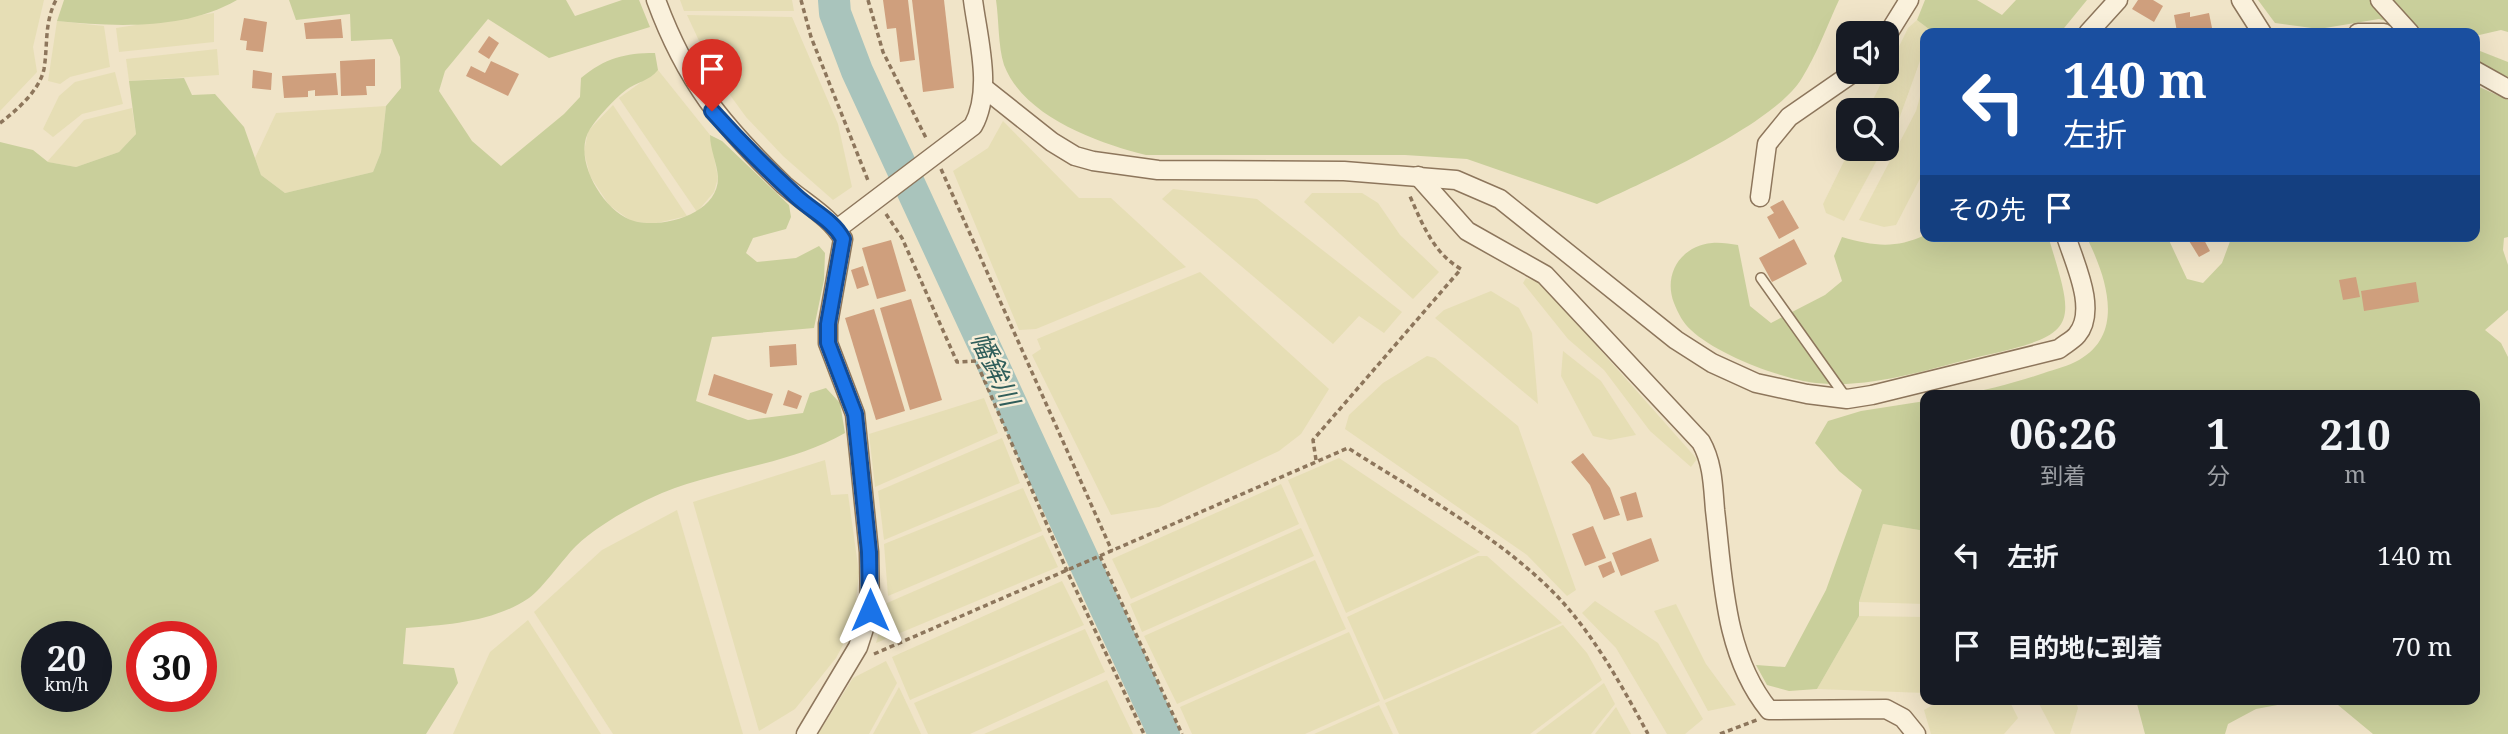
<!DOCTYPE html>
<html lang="ja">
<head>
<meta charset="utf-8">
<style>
	body { margin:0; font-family:"Noto Serif","Noto Sans JP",serif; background:#20242c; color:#f1f3f6; height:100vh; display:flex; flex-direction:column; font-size:26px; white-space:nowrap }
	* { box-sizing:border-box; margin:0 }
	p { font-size:23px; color:#9ea1a6 }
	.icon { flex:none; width:38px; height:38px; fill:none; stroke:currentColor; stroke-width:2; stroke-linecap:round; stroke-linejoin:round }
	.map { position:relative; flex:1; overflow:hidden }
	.sheet { position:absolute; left:1920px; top:390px; width:560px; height:315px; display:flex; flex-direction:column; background:#171b24; border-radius:14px; box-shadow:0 7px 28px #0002 }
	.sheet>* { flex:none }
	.top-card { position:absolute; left:1920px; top:28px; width:560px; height:214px; border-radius:14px; box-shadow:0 7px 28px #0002; background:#1a4fa0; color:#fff; overflow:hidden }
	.controls { position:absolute; left:1836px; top:21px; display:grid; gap:14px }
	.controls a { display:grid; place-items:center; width:63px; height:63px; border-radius:14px; background:#171b24; box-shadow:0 7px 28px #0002; font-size:35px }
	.speed { position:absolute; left:21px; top:621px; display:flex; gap:14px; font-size:35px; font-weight:700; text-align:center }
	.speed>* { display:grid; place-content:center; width:91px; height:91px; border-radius:50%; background:#171b24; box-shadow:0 7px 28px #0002; line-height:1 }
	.speed small { font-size:18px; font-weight:400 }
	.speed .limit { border:10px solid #d22; background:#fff; color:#111 }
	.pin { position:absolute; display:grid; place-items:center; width:60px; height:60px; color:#fff; margin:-72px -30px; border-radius:50% 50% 50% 0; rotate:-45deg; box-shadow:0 0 7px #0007 }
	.pin .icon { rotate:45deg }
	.me { position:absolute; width:77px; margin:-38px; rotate:0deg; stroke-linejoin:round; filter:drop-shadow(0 0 5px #0008) }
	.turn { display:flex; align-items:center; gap:24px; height:147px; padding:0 28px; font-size:32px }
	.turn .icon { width:91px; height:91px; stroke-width:2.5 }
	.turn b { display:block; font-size:49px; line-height:60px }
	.then { display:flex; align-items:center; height:66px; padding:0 28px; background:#0003; gap:14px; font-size:26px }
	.eta { display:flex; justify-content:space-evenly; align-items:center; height:119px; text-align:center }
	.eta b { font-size:42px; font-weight:700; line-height:49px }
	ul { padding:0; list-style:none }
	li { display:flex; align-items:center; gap:21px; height:91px; padding:0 28px }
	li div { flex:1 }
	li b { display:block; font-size:26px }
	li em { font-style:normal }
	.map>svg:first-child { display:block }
</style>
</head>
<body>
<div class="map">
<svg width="2508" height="734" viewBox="0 0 2508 734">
	<rect width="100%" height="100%" fill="#f0e4c8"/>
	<g fill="#e6deb5">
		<path d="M0,0H44L33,47L37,72L0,111Z"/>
		<path d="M680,0H792L794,11H684Z"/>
		<path d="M214,13V42L119,52L116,28Z"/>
		<path d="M687,15L792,17L838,124L852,187L833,200L783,156L746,117L714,73Z"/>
		<path d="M1917,20L1931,31L1925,33V47L1898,122L1887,142L1886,110H1868L1908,28Z"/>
		<path d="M57,21L104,26L110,67L70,77L60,84L48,81Z"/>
		<path d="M217,49L219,75L129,81L126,59Z"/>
		<path d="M658,70L710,135L718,178L714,192L697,212L619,98Z"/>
		<path d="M115,72L123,104L82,114L53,137L43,129L59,96L75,82Z"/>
		<path d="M1925,79V169L1896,225L1884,227L1859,220L1916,111Z"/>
		<path d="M613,105L687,216L653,224L631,221L609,205L590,176L584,152L588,131Z"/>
		<path d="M386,106L381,152L373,172L285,193L261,175L255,158L276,113Z"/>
		<path d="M132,108L136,134L119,152L76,167L47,162L84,120Z"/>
		<path d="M1003,121L1079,198H1111L1186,267L1036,329L1019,330L953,171L988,148Z"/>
		<path d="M1850,149H1883L1844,221L1826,213L1823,204Z"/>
		<path d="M1173,189L1257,199L1402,312L1384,333L1359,316L1333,344L1162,199Z"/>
		<path d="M1312,193H1362L1378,203L1400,235L1439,272L1413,299L1304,202Z"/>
		<path d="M1200,272L1329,389L1301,434L1279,451L1159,507L1111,515L1032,355L1041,349L1037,339Z"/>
		<path d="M1526,278L1540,282L1697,459L1691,467L1650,431L1604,370L1568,339L1523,283Z"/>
		<path d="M1491,291L1519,308L1532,333L1538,404L1435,318L1444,310Z"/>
		<path d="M1563,351L1601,381L1636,435L1610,440L1593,436L1561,376Z"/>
		<path d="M1427,356L1435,358L1518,426L1576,590L1567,596L1527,555L1345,429L1349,415L1383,383Z"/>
		<path d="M984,398L998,433L875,487L869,434Z"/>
		<path d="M1002,438L1020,483L884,540L878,491Z"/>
		<path d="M1339,458L1480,552L1346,613L1288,480Z"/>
		<path d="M825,460L831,495L848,494L859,573L853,626L836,658L795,709L759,731L693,502Z"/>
		<path d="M1281,484L1299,524L1131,599L1112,559Z"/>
		<path d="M1023,488L1042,531L888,596L884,544Z"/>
		<path d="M677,510L743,734H613L534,612L602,550Z"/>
		<path d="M1883,524L1925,531V604L1859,602Z"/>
		<path d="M1301,528L1314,556L1142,632L1130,604Z"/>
		<path d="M1043,535L1058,567L876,643L887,603Z"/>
		<path d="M1478,556H1487L1562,623L1384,700L1347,617Z"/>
		<path d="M1315,560L1346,629L1177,704L1144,636Z"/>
		<path d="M1062,581L1084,625L910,700L892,657Z"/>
		<path d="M1595,601L1658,643L1703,719L1685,734H1667L1616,648L1582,613Z"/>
		<path d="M1676,604L1706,664L1736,705L1708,711L1654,611Z"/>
		<path d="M1859,616L1925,617V693L1817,689Z"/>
		<path d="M528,620L601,734H453L490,652Z"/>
		<path d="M1563,625L1587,653L1602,680L1530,734H1399L1385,703Z"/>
		<path d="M1085,629L1105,672L970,734H928L914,703Z"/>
		<path d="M1349,632L1380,701L1305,734H1192L1180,707Z"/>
		<path d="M886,661L897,683L869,734H818L853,678Z"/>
		<path d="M1107,680L1133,734H984Z"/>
		<path d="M1604,683L1615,704L1591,734H1536Z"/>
		<path d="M899,687L921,734H873Z"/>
		<path d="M1942,700H2009L2018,718L2004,734H1931L1924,710Z"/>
		<path d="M2037,700H2075L2078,708L2070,734H2055Z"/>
		<path d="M1379,705L1393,734H1314Z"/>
		<path d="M1616,707L1631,734H1595Z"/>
	</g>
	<g fill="#c9cf9b" fill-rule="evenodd">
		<path d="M64,0H237C185,30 116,27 57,21Z"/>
		<path d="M289,0H566L575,16L622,0H639L650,27L549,58L488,19L445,71L439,91L472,141L501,166L564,114L580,97L581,78C605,58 625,53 655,53L658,70C649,81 637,82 626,90C614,99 598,117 590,129C571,158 604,213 634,221C662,229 719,214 718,177C717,163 710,149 710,135L722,141L789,205L791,217L786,229L753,238L746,253L757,262L796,258L819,246L825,253L824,280L814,328L712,337L696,401L748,420L803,413L810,393L826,388L840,403L845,433C789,465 721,469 662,493C634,505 598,525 576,546C562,560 543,588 529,598C494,622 447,625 406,628L403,664L454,668L458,683L426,734H0V142L33,150L48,162L76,167L119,152L136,134L129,81L184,78L192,95L215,94L244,127L261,175L285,193L373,172L381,152L386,106L401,88L400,57L392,39L351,41L350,14L296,20ZM37,637H96V696H37ZM142,637H201V696H142Z"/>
		<path d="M996,0H1839C1827,26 1817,54 1802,78C1774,125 1648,180 1597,204L1467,159L1405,155H1146C1098,143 1024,117 1004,65C998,46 999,20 996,0Z"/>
		<path d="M1925,0H1977L2002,15L2016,0H2087L2060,33H1934L1917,20Z"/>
		<path d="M2258,0H2508V32L2501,30L2475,36L2474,33H2433L2379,19L2319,29L2275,23Z"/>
		<path d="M2474,51H2480L2508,62V77L2482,66Z"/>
		<path d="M2475,85L2508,100V237L2504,238L2503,250L2508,265V310L2485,330L2501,343L2508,357V734H2373L2332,700H2474V396H1956C1987,390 2014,383 2044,373C2055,369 2069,366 2079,360C2127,333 2105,274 2086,236H2167L2187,279L2203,283L2222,263L2232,236H2474Z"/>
		<path d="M1925,235L2048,236C2076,327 2080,334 1982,356C1928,369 1872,389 1816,383C1781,379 1716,354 1691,330C1683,323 1678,313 1674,303C1663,275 1680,246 1712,243C1720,242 1730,244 1738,245L1750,306L1771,323L1825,295L1842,281L1834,256L1842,237C1874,246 1895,249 1925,235Z"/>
		<path d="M1925,401V531L1883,524L1859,602V616L1817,689L1789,691L1767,685L1756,665L1785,667L1826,590L1862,490L1839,471L1815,443L1828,421L1861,411Z"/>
		<path d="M2136,700H2304L2256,709L2228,724L2225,734H2145Z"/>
	</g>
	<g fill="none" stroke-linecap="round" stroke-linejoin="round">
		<path stroke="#a9c4bc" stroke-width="32" d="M834,0L835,13L857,71L1164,734"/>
	</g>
	<g fill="#cf9f7d">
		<path d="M883,0H908L915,60L900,62L896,28L887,29Z"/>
		<path d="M912,0H944L954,88L923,92Z"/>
		<path d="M2138,0H2153L2163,6L2154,22L2132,9Z"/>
		<path d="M2190,12V17L2209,13L2213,33H2192L2191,29L2177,32L2174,15Z"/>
		<path d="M244,18L267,22L263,52L246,50L247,41L240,40Z"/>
		<path d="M341,19L343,38L306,39L304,23Z"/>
		<path d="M489,36L499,43L489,59L478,52Z"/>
		<path d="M375,59V86H366L367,95L341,96L340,61Z"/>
		<path d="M491,61L519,74L508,96L466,76L471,66L485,73Z"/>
		<path d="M253,70L272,73L271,90L252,88Z"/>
		<path d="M336,73L338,95L315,96V90L308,91V97L284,98L282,76Z"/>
		<path d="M1783,200L1799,228L1779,239L1767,217L1774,213L1770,207Z"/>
		<path d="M2186,236H2202L2210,251L2199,257Z"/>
		<path d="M1794,239L1807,264L1772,282L1759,258Z"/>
		<path d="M891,240L906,291L877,299L862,248Z"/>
		<path d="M863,266L869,285L857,289L851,270Z"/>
		<path d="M2356,277L2360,297L2343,300L2339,280Z"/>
		<path d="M2416,282L2419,302L2364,311L2361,291Z"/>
		<path d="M911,299L942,400L910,410L880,308Z"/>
		<path d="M874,309L905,411L876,420L845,318Z"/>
		<path d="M796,344L797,365L770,367L769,346Z"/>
		<path d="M714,374L773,394L766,414L708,395Z"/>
		<path d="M788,390L802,396L797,409L783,405Z"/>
		<path d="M1583,453L1610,488L1620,515L1604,520L1590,485L1571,462Z"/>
		<path d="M1636,492L1643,517L1627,521L1620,497Z"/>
		<path d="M1593,526L1606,558L1585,566L1572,534Z"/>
		<path d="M1651,538L1659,561L1621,576L1612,553Z"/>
		<path d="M1611,561L1615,572L1603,578L1598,566Z"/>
	</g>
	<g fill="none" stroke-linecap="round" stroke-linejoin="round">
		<g stroke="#8d765c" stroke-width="12">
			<path id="service" d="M1761,278L1847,399"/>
		</g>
		<g stroke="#8d765c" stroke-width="21">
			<g id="minor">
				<path d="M656,0C686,82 722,125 784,185C803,202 831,217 843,239L828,324V343L855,414L869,552L870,610L858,647L806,734"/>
				<path d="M2241,0L2262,33"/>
				<path d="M2380,0L2410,33"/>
				<path d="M2088,33L2118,0"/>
				<path d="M2358,33H2384"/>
				<path d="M1886,37L1909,0"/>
				<path d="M2474,70L2508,89"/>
				<path d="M984,88L1052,142L1075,156L1093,161L1158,170L1344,171L1456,180L1500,199L1676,340L1712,363L1756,383L1807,394L1847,399L1872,395L2059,349C2065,344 2073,340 2077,335C2098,310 2074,262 2066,236"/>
				<path d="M1418,176L1467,231L1545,275L1701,442C1713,463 1713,487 1715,510C1723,577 1724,655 1769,710L1886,709L1903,718L1916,734"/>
				<path d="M1760,197L1767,144L1789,117L1854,72"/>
				<path d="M837,229L973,126C993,90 978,39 973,0"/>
			</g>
		</g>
		<g stroke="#8d765c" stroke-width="3.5" stroke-dasharray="5 3.5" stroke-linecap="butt">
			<path d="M801,0L811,37L869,183"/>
			<path d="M868,0L883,52L927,140"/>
			<path d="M0,123C16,111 40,90 44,69C48,45 44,23 56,0"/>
			<path d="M941,169L1112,551"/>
			<path d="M886,214L902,238L957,362L976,361L1067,571L1144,734"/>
			<path d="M1316,460L1313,440L1461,269C1433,253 1422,223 1409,194"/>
			<path d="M1100,556L1182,734"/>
			<path d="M874,654L1348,448C1415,491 1488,530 1546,585C1590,627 1619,681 1648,734"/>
			<path d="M1720,734L1757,720"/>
		</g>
		<use href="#service" stroke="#faf1dc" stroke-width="9"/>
		<use href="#minor" stroke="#faf1dc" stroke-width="18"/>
	</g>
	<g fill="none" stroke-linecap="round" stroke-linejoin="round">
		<g stroke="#114b97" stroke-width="18">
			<path id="route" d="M712,111C739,141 767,169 796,196C812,211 833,220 843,239L828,324V343L855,414L869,552L870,610"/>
		</g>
		<use href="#route" stroke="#1a73e8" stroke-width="12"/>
	</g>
	<g text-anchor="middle" stroke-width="5" stroke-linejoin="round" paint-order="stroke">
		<g font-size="26" font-style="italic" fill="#2f5d5a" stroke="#f7eed8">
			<text transform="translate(995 369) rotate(65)" y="9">幡鉾川</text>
		</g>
	</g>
</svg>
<div class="controls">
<a><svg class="icon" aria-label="sound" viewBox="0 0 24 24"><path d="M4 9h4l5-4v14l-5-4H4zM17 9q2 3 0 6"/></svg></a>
<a><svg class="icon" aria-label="search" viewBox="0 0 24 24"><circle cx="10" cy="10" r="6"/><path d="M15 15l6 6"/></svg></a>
</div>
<div class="speed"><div>20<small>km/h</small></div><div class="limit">30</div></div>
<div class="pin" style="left:712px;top:111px;background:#d93025"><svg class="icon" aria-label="arrive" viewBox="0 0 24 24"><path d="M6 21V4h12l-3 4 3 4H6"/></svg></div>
<svg class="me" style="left:870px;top:610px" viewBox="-20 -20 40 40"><path d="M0-17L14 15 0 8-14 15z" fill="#1a73e8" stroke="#fff" stroke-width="4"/></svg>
<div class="top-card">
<div class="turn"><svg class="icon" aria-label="left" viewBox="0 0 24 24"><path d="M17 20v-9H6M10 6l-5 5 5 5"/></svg><div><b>140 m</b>左折</div></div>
<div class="then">その先<svg class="icon" aria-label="arrive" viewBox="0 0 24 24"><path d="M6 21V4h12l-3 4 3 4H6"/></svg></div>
</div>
<section class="sheet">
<div class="eta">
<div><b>06:26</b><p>到着</p></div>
<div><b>1</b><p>分</p></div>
<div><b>210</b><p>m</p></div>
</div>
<ul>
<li><svg class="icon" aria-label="left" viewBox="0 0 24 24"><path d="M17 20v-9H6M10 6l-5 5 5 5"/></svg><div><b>左折</b></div><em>140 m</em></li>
<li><svg class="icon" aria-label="arrive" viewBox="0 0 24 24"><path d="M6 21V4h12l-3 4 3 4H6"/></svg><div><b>目的地に到着</b></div><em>70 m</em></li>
</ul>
</section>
</div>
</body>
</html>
